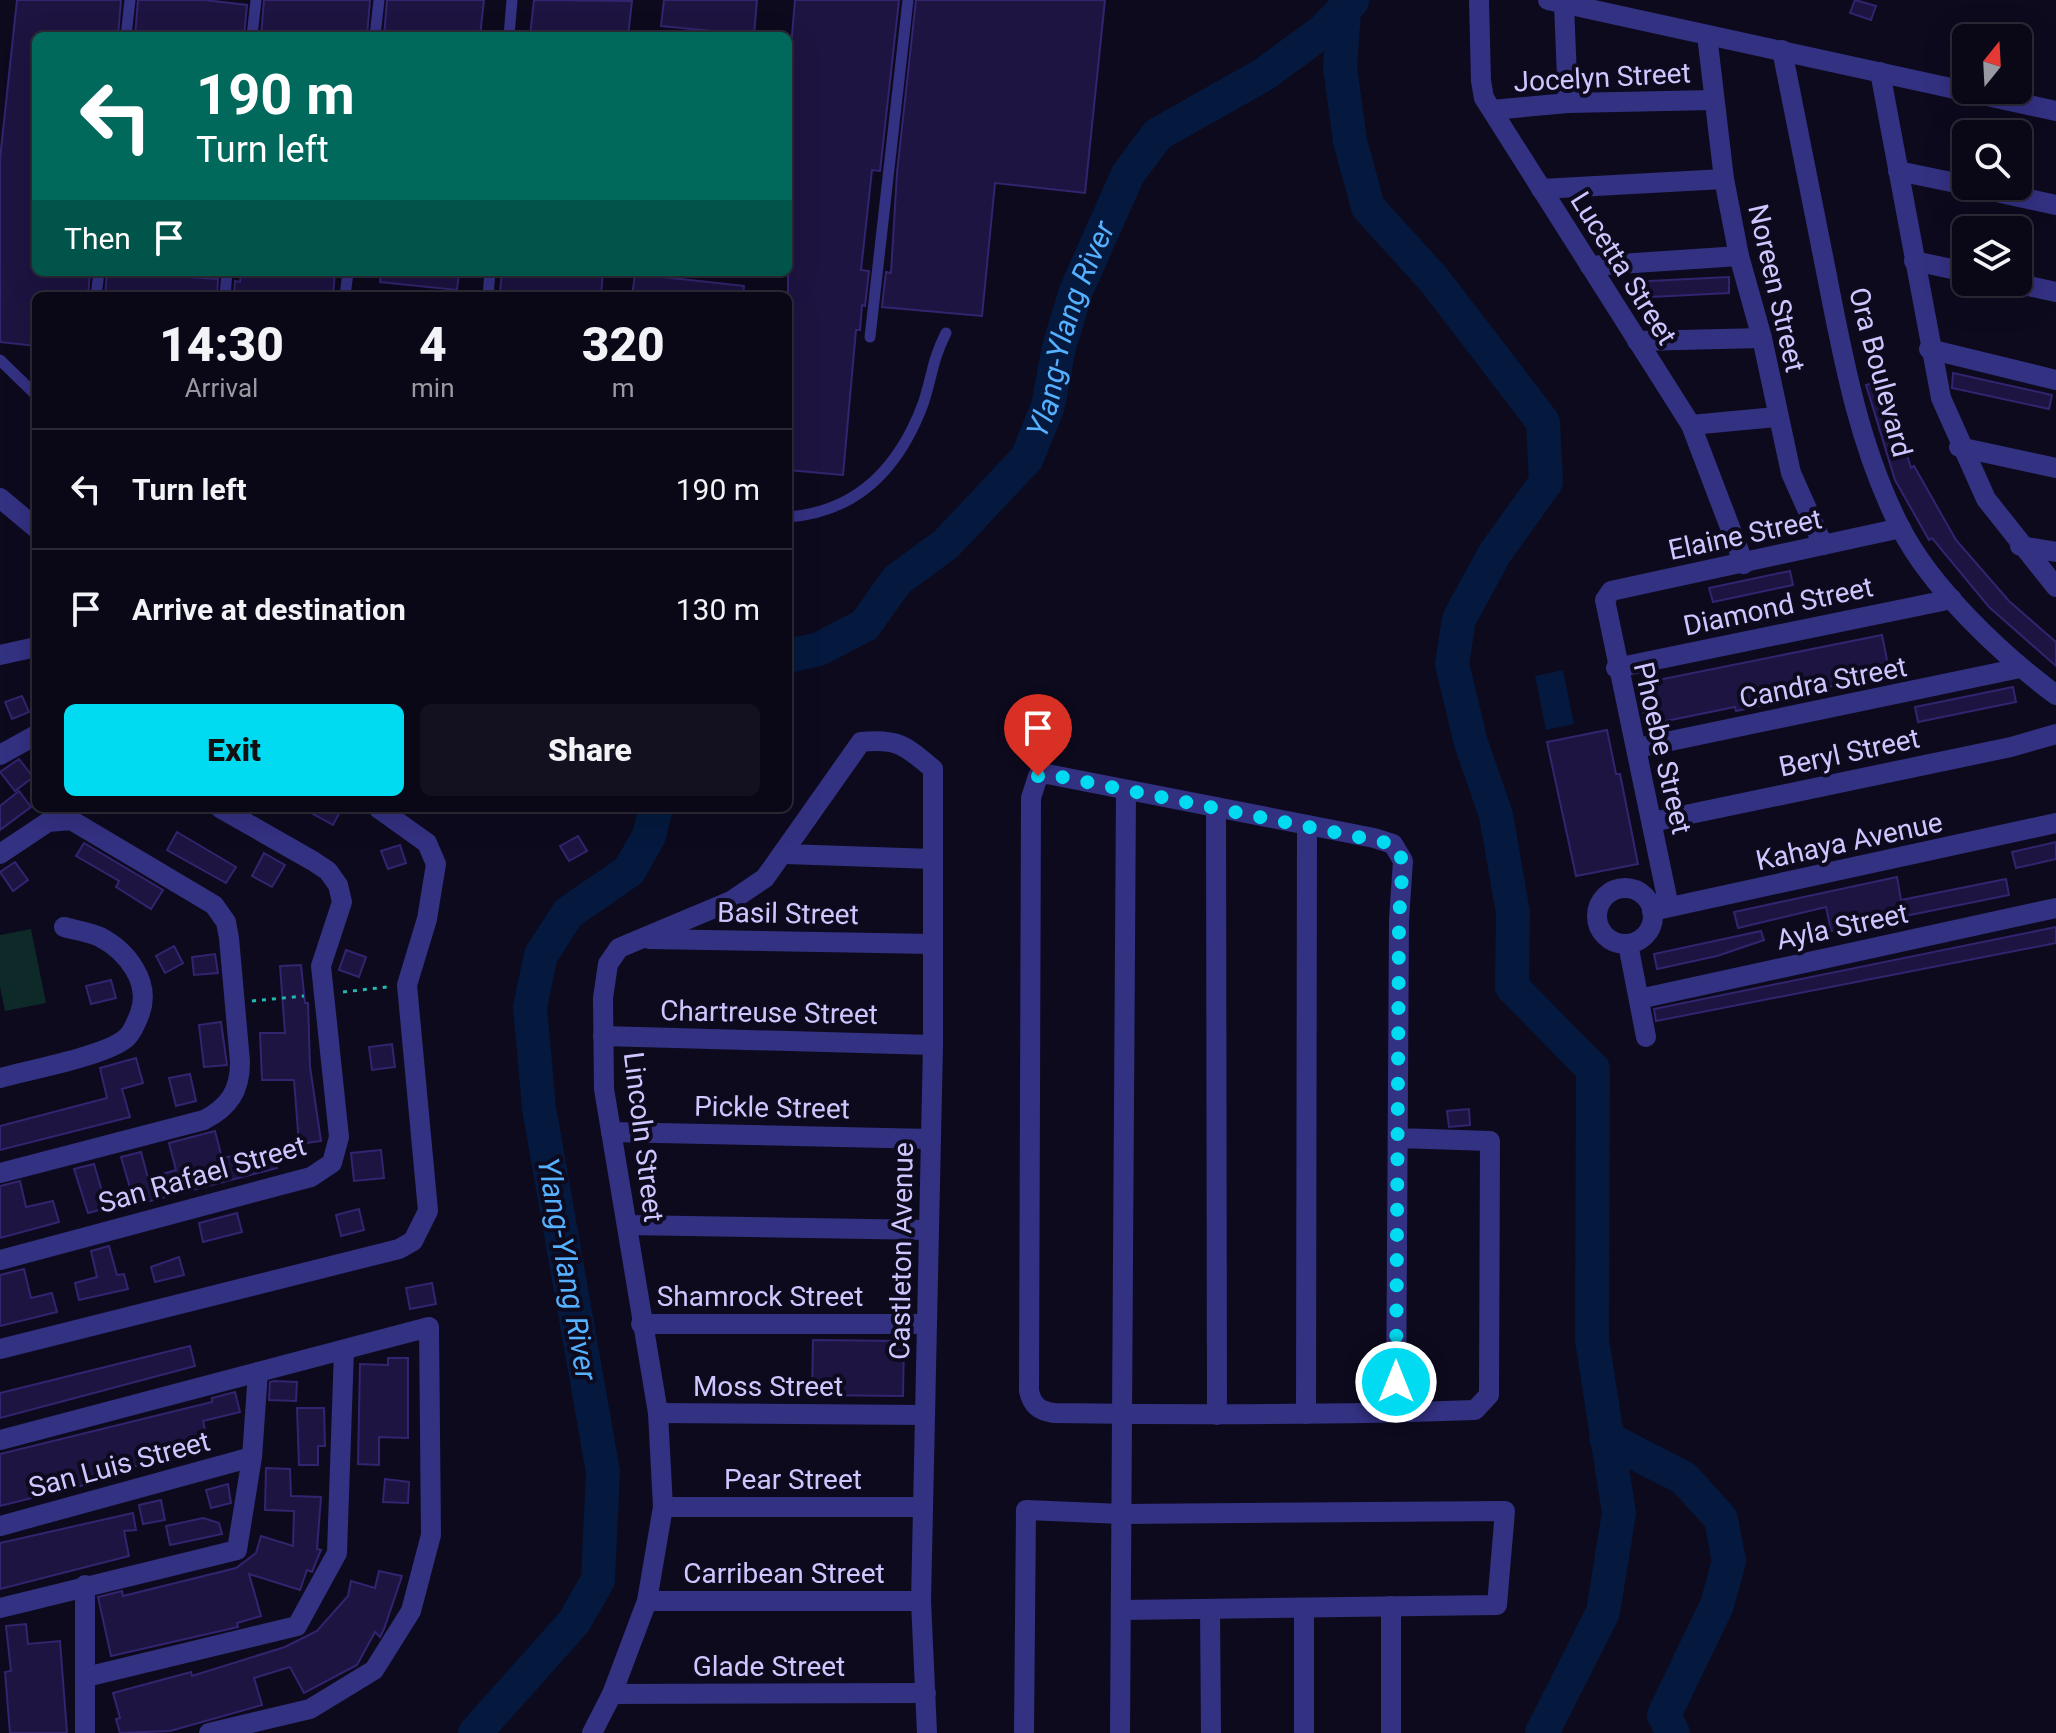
<!DOCTYPE html>
<html lang="en">
<head>
<meta charset="utf-8">
<style>
	body { margin:0; font-family:Roboto,sans-serif; background:#13111f; color:#f1f3f6; height:100vh; display:flex; flex-direction:column; font-size:30px; white-space:nowrap }
	* { box-sizing:border-box; margin:0 }
	p { font-size:26px; color:#999aa1 }
	.icon { flex:none; width:44px; height:44px; fill:none; stroke:currentColor; stroke-width:2; stroke-linecap:round; stroke-linejoin:round }
	.map { position:relative; flex:1; overflow:hidden }
	.panel { position:absolute; left:32px; top:292px; width:760px; height:520px; display:flex; flex-direction:column; background:#0a0816; border-radius:12px; box-shadow:0 8px 32px #0002,0 0 0 2px #2a2935 }
	.panel>* { flex:none }
	.guide { position:absolute; left:32px; top:32px; width:760px; height:244px; border-radius:12px; box-shadow:0 8px 32px #0002,0 0 0 2px #2a2935; background:#00695c; color:#fff; overflow:hidden }
	.needle { width:52px; rotate:18deg }
	.controls { position:absolute; left:1952px; top:24px; display:grid; gap:16px }
	.controls a { display:grid; place-items:center; width:80px; height:80px; border-radius:12px; background:#0a0816; box-shadow:0 8px 32px #0002,0 0 0 2px #2a2935; font-size:40px }
	.pin { position:absolute; display:grid; place-items:center; width:68px; height:68px; color:#fff; margin:-82px -34px; border-radius:50% 50% 50% 0; rotate:-45deg; box-shadow:0 0 8px #0007 }
	.pin .icon { rotate:45deg }
	.me { position:absolute; width:88px; margin:-44px; rotate:0deg; stroke-linejoin:round; filter:drop-shadow(0 0 6px #0008) }
	.turn { display:flex; align-items:center; gap:28px; height:168px; padding:0 32px; font-size:36px }
	.turn .icon { width:104px; height:104px; stroke-width:2.5 }
	.turn b { display:block; font-size:56px; line-height:68px }
	.then { display:flex; align-items:center; height:76px; padding:0 32px; background:#0003; gap:16px; font-size:30px }
	.eta { display:flex; justify-content:space-evenly; align-items:center; height:136px; text-align:center }
	.eta b { font-size:48px; font-weight:800; line-height:56px }
	.action { display:flex; gap:16px; margin-top:auto; padding:16px 32px }
	.action a { flex:1; height:92px; border-radius:12px; background:#00dbf2; color:#111; font-size:32px; font-weight:800; line-height:92px; text-align:center }
	.action a+a { background:#13111f; color:#f1f3f6 }
	ul { padding:0; list-style:none }
	li { display:flex; align-items:center; gap:24px; height:120px; padding:0 32px; border-top:2px solid #2a2935 }
	li div { flex:1 }
	li b { display:block; font-size:30px }
	li em { font-style:normal }
	.map>svg:first-child { display:block }
</style>
</head>
<body>
<div class="map">
<svg width="2056" height="1733" viewBox="0 0 2056 1733">
	<rect width="100%" height="100%" fill="#0d0a1e"/>
	<path fill="#0d2928" d="M31,929L46,1003L5,1011L0,987V935Z"/>
	<path fill="#04193d" d="M1563,670L1574,724L1546,730L1535,676Z"/>
	<g fill="none" stroke-linecap="round" stroke-linejoin="round">
		<g stroke="#04193d" stroke-width="34">
			<path d="M1344,12L1340,67L1350,141L1368,207L1435,281L1543,422L1546,482L1495,553L1459,619L1452,664L1471,743L1496,815L1513,913L1512,987L1593,1069L1592,1340L1619,1513L1603,1612L1542,1733"/>
			<path id="s1" d="M788,656L819,649L865,625L897,580L946,544L1027,458L1048,406L1059,347L1076,291L1128,174L1158,134L1263,75L1323,31L1352,1"/>
			<path d="M1606,1438L1684,1478L1721,1519L1729,1561L1717,1605L1664,1715L1673,1733"/>
			<path d="M475,1733L574,1622L598,1580L603,1472L539,1108L530,1007L541,955L568,913L629,871L649,836L656,808"/>
		</g>
	</g>
	<g fill="#1d1441" stroke="#33246f" stroke-width="2">
		<path d="M17,0H121L118,36L36,34V272H90L88,296L36,294V346L0,342V159Z"/>
		<path d="M138,0H205L247,5L244,36H135Z"/>
		<path d="M264,0H370L367,36H261Z"/>
		<path d="M387,0H484L480,36H384Z"/>
		<path d="M534,0L632,1L628,36H530Z"/>
		<path d="M664,0H757L754,35L661,26Z"/>
		<path d="M795,0H899L880,171L872,170L861,270L869,271L865,306L862,305L860,330H856L843,475L788,470V82Z"/>
		<path d="M916,0H1105L1085,193L995,183L982,316L882,307L886,272L891,273L897,173Z"/>
		<path d="M1855,0L1876,6L1871,20L1850,13Z"/>
		<path d="M107,272L218,279L217,296H105Z"/>
		<path d="M241,272H335L333,296H234L235,281L240,282Z"/>
		<path d="M381,272H459L457,290L380,282Z"/>
		<path d="M502,272H603L601,296L500,291Z"/>
		<path d="M635,274L744,286L743,296H632Z"/>
		<path d="M1729,277V293L1630,298L1629,282Z"/>
		<path d="M1953,373L2052,395L2049,409L1952,388Z"/>
		<path d="M1884,380L1911,468L1914,466L1956,540L2009,601L2056,642V666L1989,607L1932,538L1929,540L1895,480L1866,385Z"/>
		<path d="M1790,571L1793,585L1713,602L1709,588Z"/>
		<path d="M1882,635L1890,675L1802,692L1803,697L1736,711L1735,707L1646,725L1638,684Z"/>
		<path d="M2013,687L2016,702L1918,722L1915,707Z"/>
		<path d="M22,696L29,712L12,719L5,702Z"/>
		<path d="M1607,730L1616,774H1620L1638,864L1576,876L1547,742Z"/>
		<path d="M19,759L33,777L15,791L0,772Z"/>
		<path d="M19,791L31,807L0,830V806Z"/>
		<path d="M302,808H342L333,825Z"/>
		<path d="M177,832L236,867L226,883L167,850Z"/>
		<path d="M578,836L587,851L569,861L560,846Z"/>
		<path d="M2056,842V859L2016,868L2012,852Z"/>
		<path d="M84,843L163,890L151,909L116,887L119,881L76,856Z"/>
		<path d="M400,845L406,863L388,869L381,851Z"/>
		<path d="M264,853L285,865L272,887L252,876Z"/>
		<path d="M15,862L28,880L13,891L0,872Z"/>
		<path d="M1897,877L1901,900L2006,879L2009,895L1831,931L1826,907L1738,928L1734,912Z"/>
		<path d="M2056,927V943L1656,1021L1654,1009Z"/>
		<path d="M1761,931L1764,940L1717,956L1657,969L1654,954Z"/>
		<path d="M174,946L183,963L165,973L156,956Z"/>
		<path d="M346,950L366,957L359,977L339,970Z"/>
		<path d="M215,954L218,973L194,975L192,957Z"/>
		<path d="M301,965L305,1003H308L310,1067L321,1141L299,1144L294,1080H262L260,1033H285L280,966Z"/>
		<path d="M111,980L116,998L91,1004L86,986Z"/>
		<path d="M221,1022L227,1065L204,1067L199,1025Z"/>
		<path d="M392,1044L395,1067L372,1070L369,1047Z"/>
		<path d="M136,1058L143,1083L122,1089L130,1117L0,1150V1126L107,1098L100,1068Z"/>
		<path d="M190,1074L196,1101L176,1106L169,1078Z"/>
		<path d="M1469,1109L1470,1125L1449,1127L1447,1111Z"/>
		<path d="M215,1131L222,1158L272,1149L277,1168L135,1205L121,1157L141,1152L148,1178L176,1170L169,1143Z"/>
		<path d="M381,1150L384,1178L354,1181L351,1153Z"/>
		<path d="M94,1164L107,1208L88,1213L74,1169Z"/>
		<path d="M20,1181L26,1207L53,1201L59,1222L0,1238V1186Z"/>
		<path d="M359,1209L364,1230L341,1236L336,1215Z"/>
		<path d="M237,1213L242,1232L203,1242L199,1223Z"/>
		<path d="M109,1246L117,1275L124,1274L128,1289L79,1300L75,1283L97,1277L91,1251Z"/>
		<path d="M179,1257L184,1275L155,1282L151,1267Z"/>
		<path d="M24,1269L31,1298L52,1293L57,1312L0,1326V1275Z"/>
		<path d="M432,1283L436,1304L410,1309L406,1288Z"/>
		<path d="M813,1340L904,1341L903,1396L812,1395Z"/>
		<path d="M190,1346L195,1366L0,1418V1393Z"/>
		<path d="M388,1358H408V1438L379,1437V1465L358,1464L360,1364L388,1365Z"/>
		<path d="M274,1381L297,1382L296,1401L269,1400L270,1382Z"/>
		<path d="M235,1392L240,1412L203,1421L210,1451L111,1471L112,1478L0,1506V1454L212,1402V1398Z"/>
		<path d="M297,1408H324L325,1446H318V1465H299Z"/>
		<path d="M266,1468L290,1469L291,1496L321,1497L317,1549L321,1550L312,1572L307,1570L300,1590L249,1574L261,1616L237,1623L238,1627L111,1656L98,1597L122,1591L123,1596L236,1568L256,1553L261,1536L293,1546L294,1511L265,1510Z"/>
		<path d="M385,1479L409,1482L408,1503L383,1502Z"/>
		<path d="M228,1484L231,1503L211,1508L206,1490Z"/>
		<path d="M161,1500L165,1520L143,1524L139,1505Z"/>
		<path d="M133,1513L136,1530L124,1531L129,1556L0,1589V1543Z"/>
		<path d="M203,1518L219,1523L222,1534L170,1545L166,1526Z"/>
		<path d="M379,1571L402,1576L384,1629L380,1637L375,1632L357,1665L304,1693L290,1667L254,1678L262,1705L170,1731L120,1733L116,1719L120,1718L113,1693L191,1672L192,1676L285,1647L317,1631L348,1596L351,1581L375,1588Z"/>
		<path d="M26,1624L28,1644L60,1641L67,1733H10L5,1672L11,1671L6,1626Z"/>
	</g>
	<g fill="none" stroke-linecap="round" stroke-linejoin="round">
		<g stroke="#22b8af" stroke-width="3" stroke-dasharray="4 6" stroke-linecap="butt">
			<path d="M343,992L387,987"/>
			<path d="M252,1001L304,996"/>
		</g>
		<g stroke="#333182" stroke-width="11">
			<path d="M126,36L130,0"/>
			<path d="M252,36L256,0"/>
			<path d="M375,36L379,0"/>
			<path d="M509,36L512,0"/>
			<path d="M96,296L99,272"/>
			<path d="M225,296L227,272"/>
			<path d="M345,296L348,272"/>
			<path d="M488,296L490,272"/>
			<path d="M870,337L908,0"/>
			<path d="M0,360L36,395"/>
			<path d="M788,517C857,512 899,468 923,404C932,378 932,360 946,333"/>
		</g>
		<g stroke="#333182" stroke-width="20">
			<path d="M1479,0L1481,81L1484,98L1691,425L1744,564"/>
			<path d="M1548,0L2056,111"/>
			<path d="M1564,4L1568,103"/>
			<path d="M1707,35L1724,179L1739,256L1762,338L1791,473L1823,545"/>
			<path d="M1782,50C1797,124 1811,197 1826,271C1843,358 1859,447 1900,527C1932,589 2001,654 2056,695"/>
			<path d="M1880,72L1941,398L1986,499L2056,587"/>
			<path d="M1492,110L1568,103L1714,100"/>
			<path d="M1898,171L1966,185"/>
			<path d="M1969,186L2056,205"/>
			<path d="M1541,189L1724,179"/>
			<path d="M1914,261L1966,272"/>
			<path d="M1590,266L1739,256"/>
			<path d="M2010,282L2056,292"/>
			<path d="M1637,341L1762,338"/>
			<path d="M1929,349L2056,380"/>
			<path d="M1691,425L1776,417"/>
			<path d="M1959,447L2056,468"/>
			<path d="M0,498L36,528"/>
			<path d="M2020,546L2056,552"/>
			<path d="M0,655L36,647"/>
			<path d="M1616,668L1952,599"/>
			<path d="M1637,748L2020,668"/>
			<path d="M0,755L36,735"/>
			<path d="M1216,807L1217,1415"/>
			<path d="M1652,822L2011,747L2056,734"/>
			<path d="M0,854L48,822L71,820L214,905L226,922L229,938L240,1062C240,1091 229,1107 204,1120L0,1173"/>
			<path d="M785,854L933,859"/>
			<circle cx="1625" cy="916" r="28"/>
			<path d="M1669,907L1605,600L1611,591L1901,528"/>
			<path d="M1652,911L2056,823"/>
			<path d="M649,939L933,944"/>
			<path d="M1628,944L1646,1037"/>
			<path d="M1639,999L2056,908"/>
			<path d="M603,1036L933,1045"/>
			<path d="M0,1078C29,1070 104,1056 125,1039C132,1034 137,1021 140,1013C151,982 127,951 100,937C90,932 75,930 64,927"/>
			<path d="M611,1132L931,1139"/>
			<path d="M627,1225L929,1230"/>
			<path d="M0,1260L311,1177L332,1163L339,1137L321,966L342,902L338,885L328,871L313,861L220,808"/>
			<path d="M641,1324H927"/>
			<path d="M0,1349L399,1249L413,1241L428,1211L407,985L427,919L436,864L427,843L378,808"/>
			<path d="M658,1413L925,1415"/>
			<path d="M1396,1413L1399,919L1403,861L1393,844L1374,838L1047,774L1038,776L1031,798L1029,1391C1032,1405 1039,1411 1054,1413C1195,1415 1335,1415 1475,1410L1489,1395L1490,1141L1398,1138"/>
			<path d="M1306,1414L1307,825"/>
			<path d="M0,1440L429,1327L431,1535L411,1611L374,1670L310,1709L209,1733"/>
			<path d="M663,1507H923"/>
			<path d="M0,1526L252,1457"/>
			<path d="M85,1585V1733"/>
			<path d="M647,1601H921"/>
			<path d="M0,1608L237,1550L252,1457L258,1372"/>
			<path d="M1210,1609L1211,1733"/>
			<path d="M86,1677L297,1626L337,1553L344,1350"/>
			<path d="M612,1694L926,1693"/>
			<path d="M592,1733L612,1694L647,1601L663,1507L658,1413L604,1089L603,998L608,964L619,948L731,901L765,878L861,742C898,738 906,746 933,769"/>
			<path d="M1024,1733L1026,1510L1122,1514L1505,1511L1497,1605L1121,1610"/>
			<path d="M1120,1733L1126,790"/>
			<path d="M1304,1733V1608"/>
			<path d="M1391,1733V1606"/>
		</g>
		<path stroke="#333182" stroke-width="20" d="M927,1733L921,1601L933,1045V769"/>
	</g>
	<g fill="none" stroke-linecap="round" stroke-linejoin="round">
		<path stroke="#00dbf2" stroke-width="14" stroke-dasharray="0 25.2" d="M1038,776L1047,774L1393,844L1403,861L1399,919L1396,1382"/>
	</g>
	<g text-anchor="middle" stroke-width="8" stroke-linejoin="round" paint-order="stroke">
		<g font-size="28" fill="#cec7ff" stroke="#0d0a1e">
			<text transform="translate(1602 77) rotate(-3)" y="10">Jocelyn Street</text>
			<text transform="translate(1624 268) rotate(58)" y="10">Lucetta Street</text>
			<text transform="translate(1777 288) rotate(77)" y="10">Noreen Street</text>
			<text transform="translate(1881 372) rotate(75)" y="10">Ora Boulevard</text>
			<text transform="translate(1745 534) rotate(-12)" y="10">Elaine Street</text>
			<text transform="translate(1778 606) rotate(-12)" y="10">Diamond Street</text>
			<text transform="translate(1823 682) rotate(-11)" y="10">Candra Street</text>
			<text transform="translate(1663 748) rotate(77)" y="10">Phoebe Street</text>
			<text transform="translate(1849 752) rotate(-12)" y="10">Beryl Street</text>
			<text transform="translate(1849 841) rotate(-12)" y="10">Kahaya Avenue</text>
			<text transform="translate(788 913) rotate(1)" y="10">Basil Street</text>
			<text transform="translate(1842 926) rotate(-12)" y="10">Ayla Street</text>
			<text transform="translate(769 1012) rotate(1)" y="10">Chartreuse Street</text>
			<text transform="translate(772 1107) rotate(1)" y="10">Pickle Street</text>
			<text transform="translate(644 1137) rotate(83)" y="10">Lincoln Street</text>
			<text transform="translate(202 1174) rotate(-16)" y="10">San Rafael Street</text>
			<text transform="translate(901 1251) rotate(-89)" y="10">Castleton Avenue</text>
			<text x="760" y="1306">Shamrock Street</text>
			<text x="768" y="1396">Moss Street</text>
			<text transform="translate(119 1464) rotate(-15)" y="10">San Luis Street</text>
			<text x="793" y="1489">Pear Street</text>
			<text x="784" y="1583">Carribean Street</text>
			<text x="769" y="1676">Glade Street</text>
		</g>
		<g font-size="30" font-style="italic" fill="#55b1ff" stroke="#0d0a1e">
			<text dy="10" stroke="none"><textPath href="#s1" startOffset="454">Ylang-Ylang River</textPath></text>
			<text transform="translate(567 1269) rotate(80)" y="10">Ylang-Ylang River</text>
		</g>
	</g>
</svg>
<div class="controls">
<a><svg class="needle" viewBox="-14 -14 28 28"><path d="M0-13l5 13h-10z" fill="#e53935"/><path d="M0 13l5-13h-10z" fill="#999aa1"/></svg></a>
<a><svg class="icon" aria-label="search" viewBox="0 0 24 24"><circle cx="10" cy="10" r="6"/><path d="M15 15l6 6"/></svg></a>
<a><svg class="icon" aria-label="layers" viewBox="0 0 24 24"><path d="M12 4l9 5-9 5-9-5zM3 14l9 5 9-5"/></svg></a>
</div>
<div class="pin" style="left:1038px;top:776px;background:#d93025"><svg class="icon" aria-label="arrive" viewBox="0 0 24 24"><path d="M6 21V4h12l-3 4 3 4H6"/></svg></div>
<svg class="me" style="left:1396px;top:1382px" viewBox="-20 -20 40 40"><circle r="17" fill="#00dbf2" stroke="#fff" stroke-width="3"/><path d="M0-11L8 9 0 5-8 9z" fill="#fff"/></svg>
<div class="guide">
<div class="turn"><svg class="icon" aria-label="left" viewBox="0 0 24 24"><path d="M17 20v-9H6M10 6l-5 5 5 5"/></svg><div><b>190 m</b>Turn left</div></div>
<div class="then">Then<svg class="icon" aria-label="arrive" viewBox="0 0 24 24"><path d="M6 21V4h12l-3 4 3 4H6"/></svg></div>
</div>
<section class="panel">
<div class="eta">
<div><b>14:30</b><p>Arrival</p></div>
<div><b>4</b><p>min</p></div>
<div><b>320</b><p>m</p></div>
</div>
<ul>
<li><svg class="icon" aria-label="left" viewBox="0 0 24 24"><path d="M17 20v-9H6M10 6l-5 5 5 5"/></svg><div><b>Turn left</b></div><em>190 m</em></li>
<li><svg class="icon" aria-label="arrive" viewBox="0 0 24 24"><path d="M6 21V4h12l-3 4 3 4H6"/></svg><div><b>Arrive at destination</b></div><em>130 m</em></li>
</ul>
<div class="action"><a>Exit</a><a>Share</a></div>
</section>
</div>
</body>
</html>
